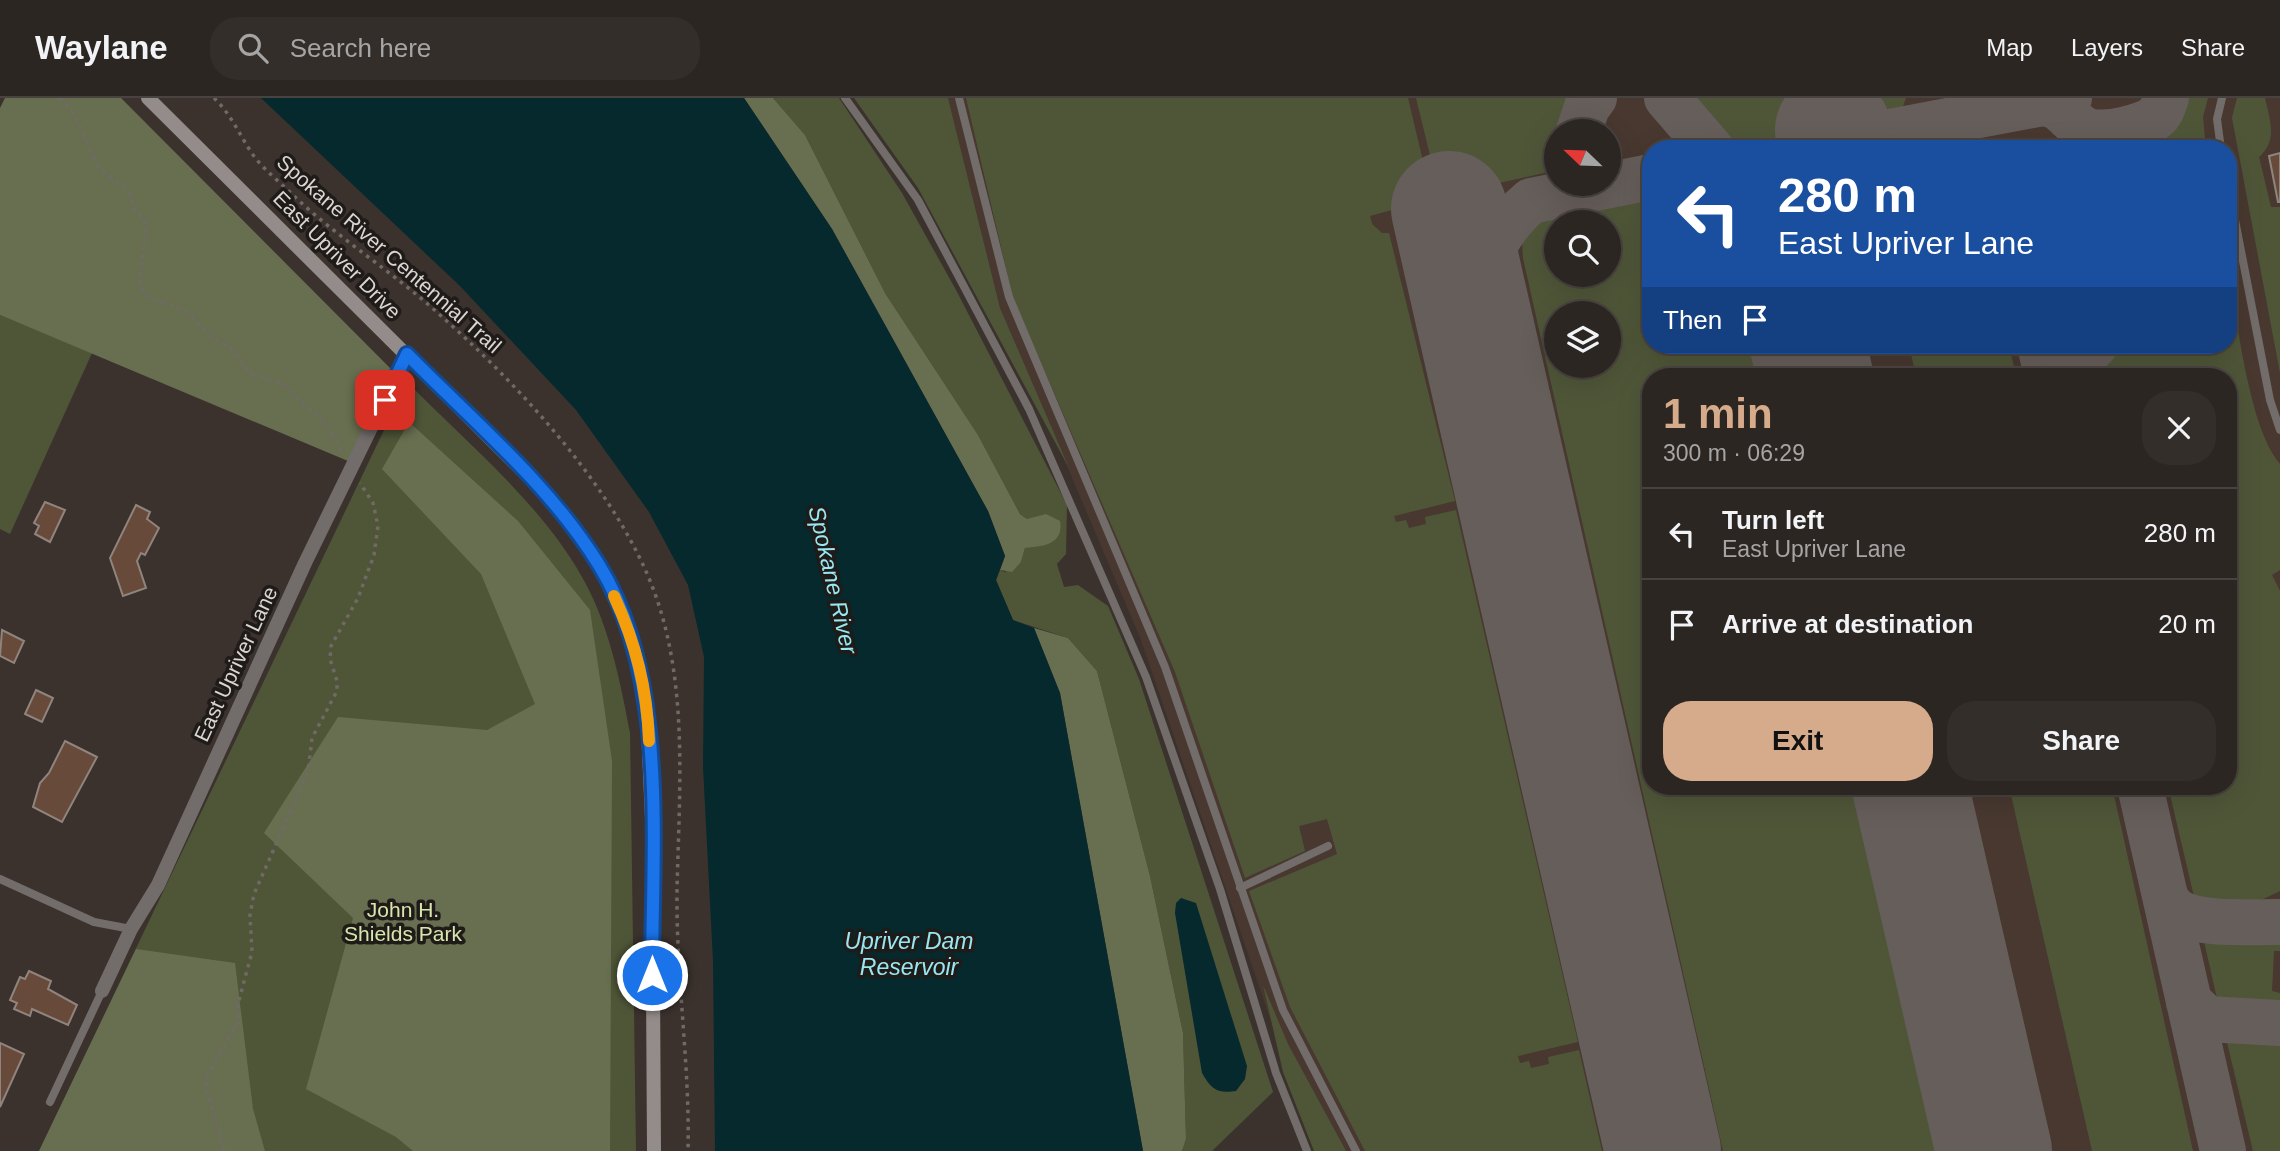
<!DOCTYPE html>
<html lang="en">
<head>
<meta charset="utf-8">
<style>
	body { margin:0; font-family:Arial,sans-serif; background:#342e2a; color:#f1f3f6; height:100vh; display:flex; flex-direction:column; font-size:26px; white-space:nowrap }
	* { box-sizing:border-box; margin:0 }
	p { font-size:23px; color:#a6a5a5 }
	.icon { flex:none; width:38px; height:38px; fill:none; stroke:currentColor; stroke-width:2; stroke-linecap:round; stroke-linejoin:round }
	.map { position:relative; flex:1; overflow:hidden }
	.side { position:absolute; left:1642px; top:270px; width:595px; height:427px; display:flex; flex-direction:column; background:#2c2622; border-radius:28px; box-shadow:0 7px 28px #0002,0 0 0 2px #484340 }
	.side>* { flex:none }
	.top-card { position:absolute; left:1642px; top:42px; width:595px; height:214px; border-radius:28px; box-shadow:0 7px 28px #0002,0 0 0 2px #484340; background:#1a4fa0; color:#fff; overflow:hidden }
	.needle { width:46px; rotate:293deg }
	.buttons { position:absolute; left:1544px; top:21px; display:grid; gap:14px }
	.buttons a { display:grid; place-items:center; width:77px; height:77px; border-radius:50%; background:#2c2622; box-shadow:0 7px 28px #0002,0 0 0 2px #484340; font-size:35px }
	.pin { position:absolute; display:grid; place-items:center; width:60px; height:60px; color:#fff; margin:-30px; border-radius:14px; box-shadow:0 4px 10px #0006 }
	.me { position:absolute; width:77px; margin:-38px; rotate:0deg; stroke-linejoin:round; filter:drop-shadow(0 0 5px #0008) }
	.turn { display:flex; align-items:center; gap:24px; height:147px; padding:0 21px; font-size:32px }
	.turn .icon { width:91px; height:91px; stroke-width:2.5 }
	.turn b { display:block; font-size:49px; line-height:60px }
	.then { display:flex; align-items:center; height:66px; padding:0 21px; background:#0003; gap:14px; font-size:26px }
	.round { display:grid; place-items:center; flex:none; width:74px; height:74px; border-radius:28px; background:#342e2a }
	.head { display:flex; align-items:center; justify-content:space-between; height:119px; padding:0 21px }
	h1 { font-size:42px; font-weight:600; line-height:52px; color:#d6ab8b }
	.button { display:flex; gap:14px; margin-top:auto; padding:14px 21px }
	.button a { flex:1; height:80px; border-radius:28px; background:#d6ab8b; color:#111; font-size:28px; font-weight:600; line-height:80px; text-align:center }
	.button a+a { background:#342e2a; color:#f1f3f6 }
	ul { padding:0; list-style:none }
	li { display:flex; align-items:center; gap:21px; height:91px; padding:0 21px; border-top:2px solid #484340 }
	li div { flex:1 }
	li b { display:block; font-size:26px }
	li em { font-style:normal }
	header { display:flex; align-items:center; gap:42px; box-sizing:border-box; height:98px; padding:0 35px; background:#2c2622; border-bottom:2px solid #484340 }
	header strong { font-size:33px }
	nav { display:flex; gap:38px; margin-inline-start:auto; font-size:24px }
	.search { width:490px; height:63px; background:#342e2a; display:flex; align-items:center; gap:18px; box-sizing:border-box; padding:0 24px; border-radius:28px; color:#a6a5a5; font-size:26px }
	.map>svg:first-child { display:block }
</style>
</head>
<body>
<header>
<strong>Waylane</strong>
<div class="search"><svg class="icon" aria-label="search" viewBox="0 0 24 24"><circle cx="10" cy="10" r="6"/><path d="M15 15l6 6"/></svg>Search here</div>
<nav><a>Map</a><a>Layers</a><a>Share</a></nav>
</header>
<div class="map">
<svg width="2280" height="1053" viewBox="0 0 2280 1053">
	<rect width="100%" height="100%" fill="#3b322d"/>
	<path fill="#483830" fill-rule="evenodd" d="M948,0H2280V1053H1339L1273,929L1141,542L1000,210ZM1556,33H1608V86H1556ZM1650,51H2228V247H1650ZM1556,124H1608V177H1556ZM1556,215H1608V268H1556ZM1650,278H2228V688H1650Z"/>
	<g fill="#4f5638" fill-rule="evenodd">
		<path d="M773,0H839L902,95L956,192L1067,407L1066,456L1057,466L1064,489L1078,487L1108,508L1139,581L1273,994L1212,1053H1182L1186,1041L1183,935L1150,778L1097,573L1068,540L1013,522L996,482L1000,472L1005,474L1021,464L1025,450L1034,449L1035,421H1027L1020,416L978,337L885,195L805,37Z"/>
		<path d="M854,0H948L1000,210L1069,370L918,90Z"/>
		<path d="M966,0H1408L1432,101L1370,118L1372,126L1382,135H1389L1455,403L1394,418L1396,424L1406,422L1409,430L1426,426L1425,419L1456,412L1578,944L1518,958L1520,965L1529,963L1531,970L1549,966L1548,959L1579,952L1602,1053H1365L1290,909L1249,793L1337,756L1327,721L1299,728L1305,753L1245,780L1175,574L1013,200Z"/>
		<path d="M1416,0H1576L1565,33H1556V59L1549,74L1440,98Z"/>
		<path d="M1684,0H1906L1899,19L1728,51Z"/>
		<path d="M2182,0H2208L2203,19L2206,51H2095L2168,36Z"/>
		<path d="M2237,0H2265C2270,23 2278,42 2259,59L2271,109H2280V275L2232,20Z"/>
		<path d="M1650,94V247H1850L1857,278H1650V688H1951L2034,1053H1723L1523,160C1522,147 1521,134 1530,124C1547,105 1624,99 1650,94ZM1556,124H1608V177H1556ZM1556,215H1608V268H1556Z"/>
		<path d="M2228,167C2237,219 2248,328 2280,366V472L2272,477L2280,493V793L2236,814L2196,807L2168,688H2228V278H2086L2119,247H2228Z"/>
		<path d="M0,217L92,255L10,436L0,431Z"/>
		<path d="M1909,247H2009L2016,278H1916Z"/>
		<path d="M407,284C469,347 549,412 589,492C611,537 621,587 630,635L636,1053H39Z"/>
		<path d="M2009,688H2112L2193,1053H2092Z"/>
		<path d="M2227,834L2280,835V853H2274L2272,893L2280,895V915L2242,914L2219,909L2203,839Z"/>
		<path d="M1263,887L1288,946L1346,1053H1314L1283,974Z"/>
		<path d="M2250,937H2280V1053H2253L2226,940Z"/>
	</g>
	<g fill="#686f50">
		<path d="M5,0H121L392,272L348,363L0,217V10Z"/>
		<path d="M744,0H773L805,37L885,195L978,337L1020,416L1027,421L1046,416L1060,423C1064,447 1042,448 1025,450L1021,464L1012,474L1000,472L1005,458L988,413L832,131Z"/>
		<path d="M409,324L518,423L590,512L612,663L610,1053H413L396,1039L306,991L353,820L264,735L338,619L487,632L535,606L481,476L382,371Z"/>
		<path d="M1034,530L1068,540L1097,573L1150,778L1183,935L1186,1041L1182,1053H1143L1060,595Z"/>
		<path d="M136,851L235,865L253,1011L265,1053H39Z"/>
	</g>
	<g fill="#06292d">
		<path d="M261,0H744L832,131L988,413L1005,458L996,482L1013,522L1034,530L1060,595L1143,1053H715L713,863L703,669L704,559L688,487L649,414L576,312L460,188Z"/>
		<path d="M1181,800L1196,805L1247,968L1245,981L1236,993C1217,996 1211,991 1202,975L1175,815L1176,805Z"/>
	</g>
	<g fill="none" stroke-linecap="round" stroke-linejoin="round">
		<g stroke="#665e5a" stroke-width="46">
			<path d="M1667,0L1711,51"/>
			<path d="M2042,5C2065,6 2068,25 2088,33C2103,38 2143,30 2156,19C2162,14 2163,7 2166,0"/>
			<path d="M1579,33L1587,9L1594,0"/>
			<path d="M1800,51L2069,0"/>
			<path d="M1470,203C1484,165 1499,129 1531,103L1650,79"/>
			<path d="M2040,247L2047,278"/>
			<path d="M2064,278L2095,247"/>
			<path d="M2140,688L2223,1053"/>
			<path d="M2166,800C2179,832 2250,823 2280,824"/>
			<path d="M2189,904L2207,921L2280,925"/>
		</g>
		<g stroke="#665e5a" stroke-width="116">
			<path d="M1833,32L1837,51"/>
			<path d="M1449,111L1663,1053"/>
			<path d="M1808,247L1815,278"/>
			<path d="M1910,688L1994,1053"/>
		</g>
	</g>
	<g fill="#684a3a" stroke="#8f847e" stroke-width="2">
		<path d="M2280,55V104H2278L2269,58Z"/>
		<path d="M45,404L65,412L50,444L35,436L39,428L34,425Z"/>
		<path d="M136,407L150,414L147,421L159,430L145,457L141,455L137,463L146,490L123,498L110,460Z"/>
		<path d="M2,532L24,543L14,565L0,558Z"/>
		<path d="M36,592L53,600L42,624L25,616Z"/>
		<path d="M65,643L97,659L62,724L33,709L40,685L49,675Z"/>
		<path d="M29,873L51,883L48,891L77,907L68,927L32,911L30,918L14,911L17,905L10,902L20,879L25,881Z"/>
		<path d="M0,945L24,956L0,1009Z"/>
	</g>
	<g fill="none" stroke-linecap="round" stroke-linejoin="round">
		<g stroke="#716965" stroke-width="3.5" stroke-dasharray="3.5 5" stroke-linecap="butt">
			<path d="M60,0L74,16L98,69L129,93L135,112L144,122L146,133L139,183L147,199L185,212L211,239L235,253L244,269L252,276L283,286L328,329L342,354"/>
			<path d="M214,0C233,18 241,41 256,61C268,75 283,87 296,100C341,142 394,175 440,217C519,287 617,393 654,493C689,587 679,695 677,793C676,880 690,967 688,1053"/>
			<path d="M224,1053L206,990L208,977L238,924V906L252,854L250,817L254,796L308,674L312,640L337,593V583L330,561L331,548L358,500L374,457L378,428L373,405L360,385"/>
		</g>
		<g stroke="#726c6b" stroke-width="8">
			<path d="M845,0L918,102L1029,311L1146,579L1220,791L1276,975L1307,1053"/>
			<path d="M959,0L1009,199L1165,569L1283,912L1356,1053"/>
			<path d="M2221,51L2217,21L2222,0"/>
			<path d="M2228,86L2270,302L2280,332"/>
			<path d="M0,781L94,824L131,831"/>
			<path d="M1240,790L1328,748"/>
			<path d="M50,1004L102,893"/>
		</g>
		<path stroke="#726c6b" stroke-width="14" d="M102,893L131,831L158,787L305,465L407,256"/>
		<path stroke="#948c8a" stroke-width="14" d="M148,0L549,399L600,468L632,539L647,608L652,720L654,1053"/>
	</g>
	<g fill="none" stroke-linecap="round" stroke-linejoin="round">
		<g stroke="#114b97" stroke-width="18">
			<path id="route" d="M385,302L407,256C473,323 550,387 599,467C669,580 652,749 652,877"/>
		</g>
		<use href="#route" stroke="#1a73e8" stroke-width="12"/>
		<path stroke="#f59e0b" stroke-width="12" d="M614,498C636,546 647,590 649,643"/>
	</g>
	<g text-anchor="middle" stroke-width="7" stroke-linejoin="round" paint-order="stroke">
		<g font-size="21" fill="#dbd5d2" stroke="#1f1b19">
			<text transform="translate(389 156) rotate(41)" y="7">Spokane River Centennial Trail</text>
			<text transform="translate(337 157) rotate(45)" y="7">East Upriver Drive</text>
			<text transform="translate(236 566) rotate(-65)" y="7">East Upriver Lane</text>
		</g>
		<g font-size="21" fill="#d8e6ab" stroke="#1f1b19">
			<text x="403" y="819">John H.<tspan x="403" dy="24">Shields Park</tspan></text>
		</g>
		<g font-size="23" font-style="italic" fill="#98e7f1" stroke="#1f1b19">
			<text transform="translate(833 482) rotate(77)" y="8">Spokane River</text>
			<text x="909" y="851">Upriver Dam<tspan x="909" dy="26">Reservoir</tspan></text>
		</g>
	</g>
</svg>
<div class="buttons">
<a><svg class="needle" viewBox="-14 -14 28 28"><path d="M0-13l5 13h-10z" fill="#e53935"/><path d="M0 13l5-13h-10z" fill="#a6a5a5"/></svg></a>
<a><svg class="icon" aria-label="search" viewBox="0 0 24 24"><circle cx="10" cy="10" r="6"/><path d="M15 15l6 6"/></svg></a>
<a><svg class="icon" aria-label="layers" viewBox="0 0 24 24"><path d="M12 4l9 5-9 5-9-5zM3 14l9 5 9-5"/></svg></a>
</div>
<div class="pin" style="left:385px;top:302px;background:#d93025"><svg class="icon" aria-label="arrive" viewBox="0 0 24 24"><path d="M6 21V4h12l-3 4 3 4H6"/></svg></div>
<svg class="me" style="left:652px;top:877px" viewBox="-20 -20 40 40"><circle r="17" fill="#1a73e8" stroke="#fff" stroke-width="3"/><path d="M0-11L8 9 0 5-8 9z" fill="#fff"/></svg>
<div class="top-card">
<div class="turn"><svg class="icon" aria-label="left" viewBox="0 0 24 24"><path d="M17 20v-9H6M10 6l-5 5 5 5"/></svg><div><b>280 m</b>East Upriver Lane</div></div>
<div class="then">Then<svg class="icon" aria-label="arrive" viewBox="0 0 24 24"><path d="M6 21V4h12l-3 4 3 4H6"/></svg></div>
</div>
<section class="side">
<div class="head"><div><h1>1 min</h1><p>300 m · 06:29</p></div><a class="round"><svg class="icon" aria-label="close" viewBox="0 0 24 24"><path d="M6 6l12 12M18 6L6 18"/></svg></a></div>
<ul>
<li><svg class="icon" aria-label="left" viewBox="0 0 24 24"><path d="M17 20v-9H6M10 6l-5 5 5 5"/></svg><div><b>Turn left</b><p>East Upriver Lane</p></div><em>280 m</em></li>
<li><svg class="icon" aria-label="arrive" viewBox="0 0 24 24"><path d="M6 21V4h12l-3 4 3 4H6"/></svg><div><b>Arrive at destination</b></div><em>20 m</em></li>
</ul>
<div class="button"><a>Exit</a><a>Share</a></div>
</section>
</div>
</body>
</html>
